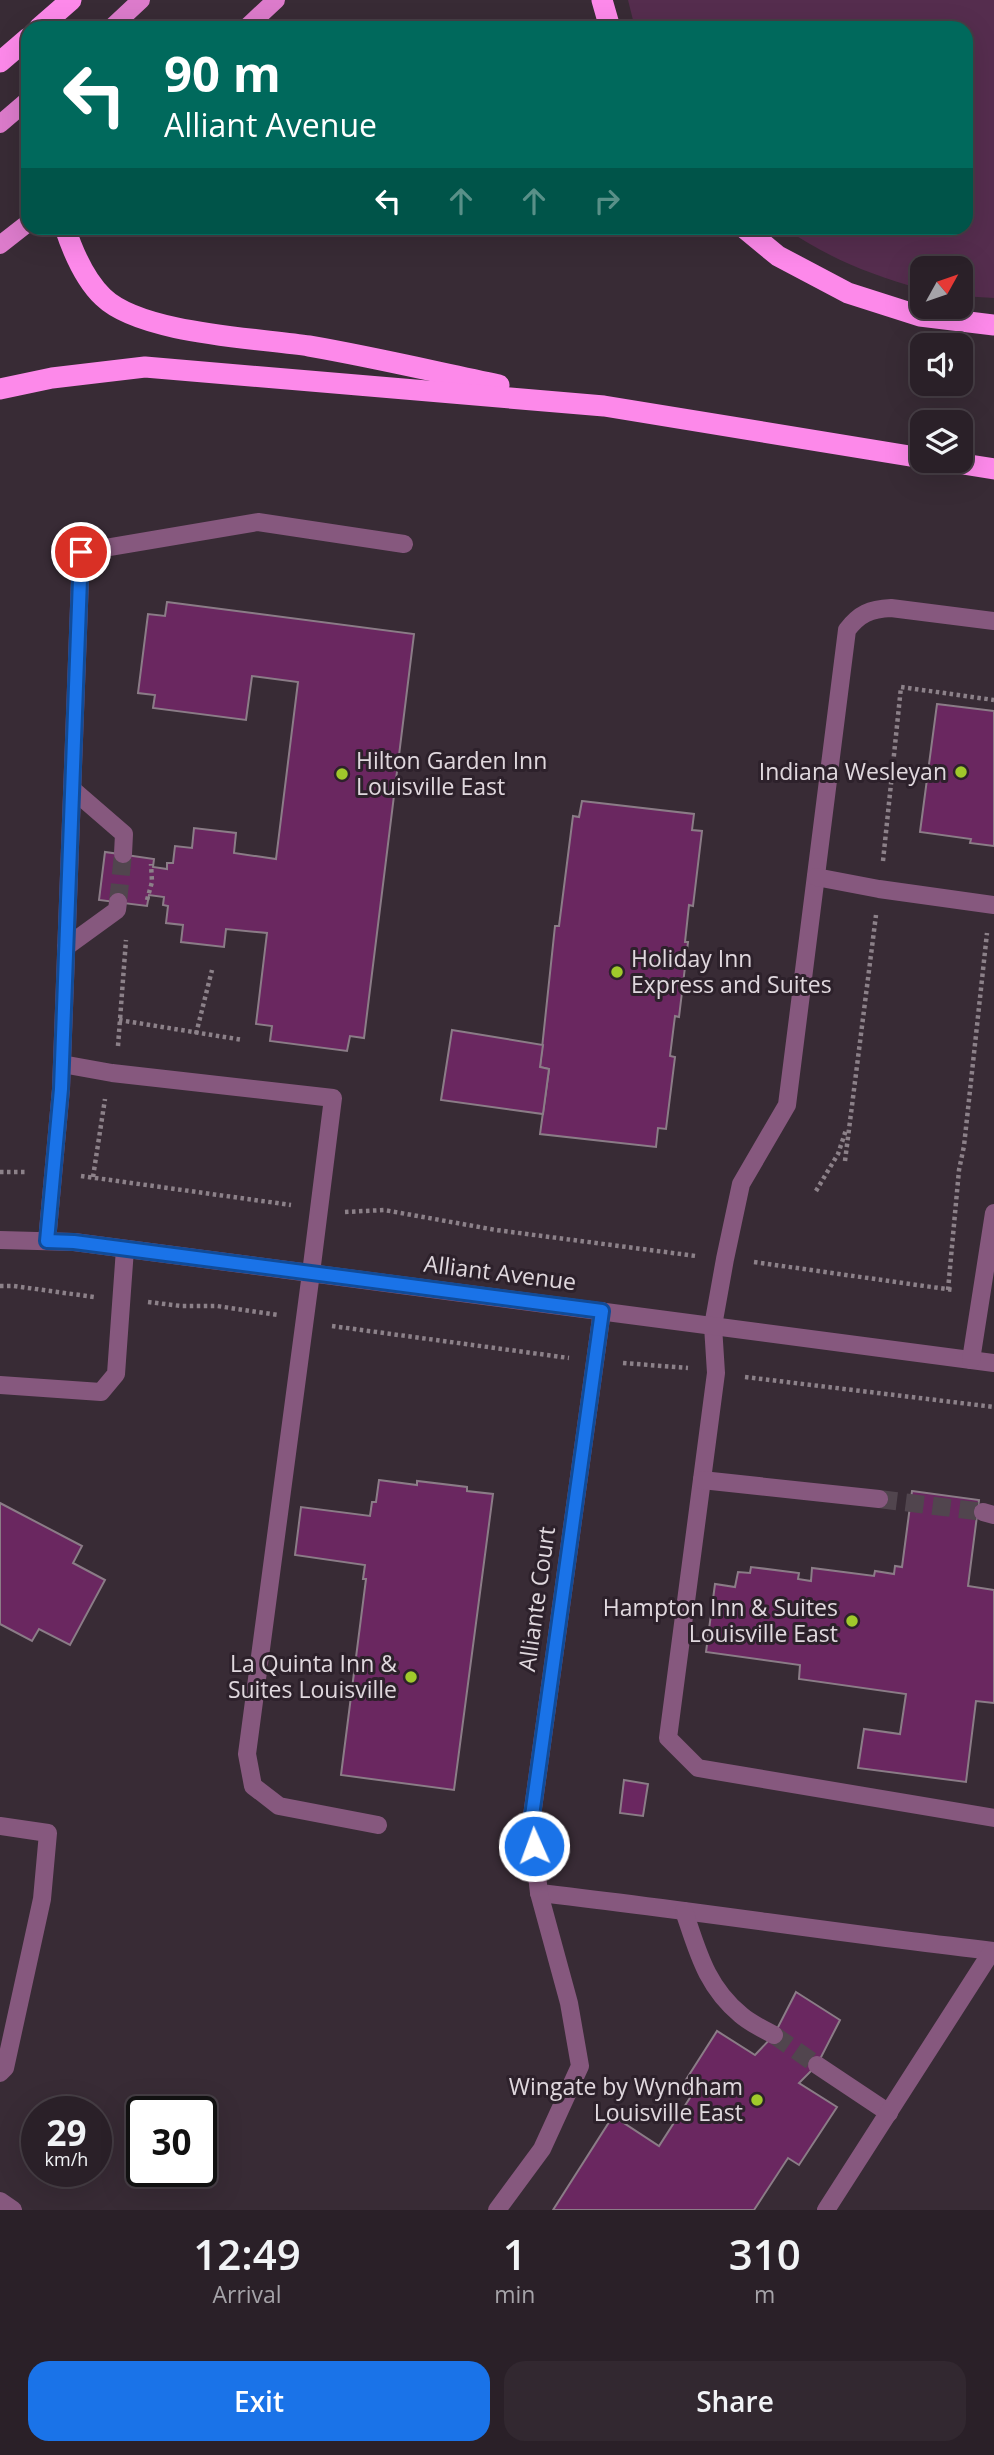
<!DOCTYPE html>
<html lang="en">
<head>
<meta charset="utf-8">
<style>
	body { margin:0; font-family:"Open Sans",sans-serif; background:#322830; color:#f1f3f6; height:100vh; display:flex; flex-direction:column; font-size:26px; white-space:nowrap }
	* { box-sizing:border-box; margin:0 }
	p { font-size:23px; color:#a5a3a8 }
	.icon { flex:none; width:38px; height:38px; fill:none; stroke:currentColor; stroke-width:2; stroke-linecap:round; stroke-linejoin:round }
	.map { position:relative; height:2210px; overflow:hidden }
	.drawer { display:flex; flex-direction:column; background:#2a2028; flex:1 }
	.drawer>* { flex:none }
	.hud { position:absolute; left:21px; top:21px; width:952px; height:214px; border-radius:21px; box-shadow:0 7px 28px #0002,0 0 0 2px #463e45; background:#00695c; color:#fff; overflow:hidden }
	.needle { width:46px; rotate:50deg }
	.tools { position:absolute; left:910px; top:256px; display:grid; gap:14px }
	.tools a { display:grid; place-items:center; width:63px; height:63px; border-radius:14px; background:#2a2028; box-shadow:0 7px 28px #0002,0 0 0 2px #463e45; font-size:35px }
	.speed { position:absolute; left:21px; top:2096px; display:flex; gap:14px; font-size:35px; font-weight:700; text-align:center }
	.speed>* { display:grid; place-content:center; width:91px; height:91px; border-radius:50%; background:#2a2028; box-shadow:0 7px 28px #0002,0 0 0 2px #463e45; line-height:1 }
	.speed small { font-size:18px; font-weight:400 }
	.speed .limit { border:4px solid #111; border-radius:10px; background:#fff; color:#111 }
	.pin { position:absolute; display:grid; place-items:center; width:60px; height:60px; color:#fff; margin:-30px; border:4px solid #fff; border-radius:50%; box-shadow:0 2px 7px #0007 }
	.me { position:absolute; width:77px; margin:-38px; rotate:358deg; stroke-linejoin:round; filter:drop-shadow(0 0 5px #0008) }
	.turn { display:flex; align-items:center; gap:24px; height:147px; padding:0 28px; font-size:32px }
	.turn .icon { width:91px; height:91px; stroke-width:2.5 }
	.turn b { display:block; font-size:49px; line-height:60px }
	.lanes { display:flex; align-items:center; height:66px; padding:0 28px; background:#0003; justify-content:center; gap:35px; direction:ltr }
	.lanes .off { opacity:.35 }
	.eta { display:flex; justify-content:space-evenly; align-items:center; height:119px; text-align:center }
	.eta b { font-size:42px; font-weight:600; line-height:49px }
	.cta { display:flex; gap:14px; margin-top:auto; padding:14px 28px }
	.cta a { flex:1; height:80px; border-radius:21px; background:#1a73e8; color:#fff; font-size:28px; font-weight:600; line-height:80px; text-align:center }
	.cta a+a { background:#322830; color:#f1f3f6 }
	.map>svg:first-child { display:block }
</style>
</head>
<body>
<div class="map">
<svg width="994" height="2210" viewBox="0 0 994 2210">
	<rect width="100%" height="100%" fill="#382b35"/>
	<path fill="#552d4e" d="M628,0H994V298L961,296V268H922V289C870,275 829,258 784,228H966V28H635Z"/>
	<g fill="#6a2760" stroke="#8b7c87" stroke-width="2">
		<path d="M167,602L414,634L364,1038L350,1036L347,1051L270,1041L272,1026L256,1024L267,933L226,929L224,947L181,942L183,925L166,923L168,906L163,905L164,897L149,895L147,906L99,900L105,852L154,859L153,867L167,869V863H173L175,846L192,848L194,828L236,833L234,853L276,859L298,682L252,676L246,720L153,708L155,695L138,693L148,614L165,616Z"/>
		<path d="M937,704L994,711V846L970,843L971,839L920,832Z"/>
		<path d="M582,801L694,814L692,830L702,831L693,906L689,905L685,942H688L679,1017L675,1016L670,1056L675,1057L666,1129L658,1128L656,1147L540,1134L549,1069L540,1067L555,926H559L573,816L579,817Z"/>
		<path d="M452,1030L543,1045L540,1067L549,1069L543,1114L441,1100Z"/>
		<path d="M379,1480L417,1485V1481L467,1487V1491L493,1494L454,1790L341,1775L366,1579H363L365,1565L295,1555L301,1507L370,1516L372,1502H376Z"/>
		<path d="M912,1491L979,1500L968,1586L994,1590V1703L976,1701L966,1782L858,1768L864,1729L900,1734L906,1694L799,1679L800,1665L706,1652L715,1584L735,1587L738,1572L750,1573L751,1567L799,1573L798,1579L811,1581L812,1568L874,1576L875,1571L894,1574L895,1566L902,1567Z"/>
		<path d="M0,1503L82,1546L73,1563L105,1580L70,1645L39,1629L32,1641L0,1624Z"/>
		<path d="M624,1780L648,1784L643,1816L620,1813Z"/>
		<path d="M796,1992L840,2020L817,2065L799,2083L837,2107L799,2165L788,2158L754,2210H553L613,2116L659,2146L693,2093L682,2086L717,2031L755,2055L774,2035Z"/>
	</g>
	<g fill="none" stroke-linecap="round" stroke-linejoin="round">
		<g stroke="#51454e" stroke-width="18" stroke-dasharray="18 9" stroke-linecap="butt">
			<path d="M118,902L123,854"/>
			<path d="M879,1499L983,1512"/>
			<path d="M774,2035L817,2065"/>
		</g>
		<g stroke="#8c8189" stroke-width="4.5" stroke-dasharray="3.5 3.5" stroke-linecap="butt">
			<path d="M883,861L901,687L994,700"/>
			<path d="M147,900L152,882L151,864"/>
			<path d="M119,1020L243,1040"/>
			<path d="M196,1034L212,970"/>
			<path d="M118,1046L126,940"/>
			<path d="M845,1161L876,915"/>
			<path d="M0,1172H27"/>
			<path d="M81,1176L291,1205"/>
			<path d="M93,1177L105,1099"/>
			<path d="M816,1191L838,1154L846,1130"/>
			<path d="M345,1212L384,1210L496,1230L696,1256"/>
			<path d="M754,1262L953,1290"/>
			<path d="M0,1286H14L94,1297"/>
			<path d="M948,1290L959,1170L964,1146L987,933"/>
			<path d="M148,1302L181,1306H217L278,1315"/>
			<path d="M332,1326L569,1358"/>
			<path d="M623,1363L688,1368"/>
			<path d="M745,1377L994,1407"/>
		</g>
		<g stroke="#86587e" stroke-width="18">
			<path d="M994,621L891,608C870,609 859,614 847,630L787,1105L741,1184L725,1259L713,1326L716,1373L668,1738L698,1768L994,1818"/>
			<path d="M72,789L124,834L123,854"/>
			<path d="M816,877L879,889L994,905"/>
			<path d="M66,947L117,910L118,902"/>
			<path d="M62,1064L112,1073L333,1098L311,1273L247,1754L253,1786L279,1806L378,1825"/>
			<path d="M0,1240L74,1242L994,1363"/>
			<path d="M47,1241L61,1089L81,552L258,522L404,544"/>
			<path d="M971,1360L994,1213"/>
			<path d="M0,1385L101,1392L116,1374L125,1249"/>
			<path d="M702,1480L879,1499"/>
			<path d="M983,1512L994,1515"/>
			<path d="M0,1826L48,1833L42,1899L5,2068L0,2073"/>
			<path d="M539,1893C691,1910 842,1934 994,1951"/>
			<path d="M684,1911C698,1952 706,1986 741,2015C750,2023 763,2029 774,2035"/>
			<path d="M817,2065L889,2113"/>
			<path d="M0,2201L13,2210"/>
			<path d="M497,2210L542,2149L580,2066L569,2003L539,1893L531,1823L602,1311"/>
			<path d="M826,2210L992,1951"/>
		</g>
		<g stroke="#dc7bcb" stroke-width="18">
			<path d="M111,28L141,0"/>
			<path d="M246,28L276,0"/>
			<path d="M0,124L28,100"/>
			<path d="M0,245L28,223"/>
		</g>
		<g stroke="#fd89ea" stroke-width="21">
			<path d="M602,0L610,28"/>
			<path d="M39,28L71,0"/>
			<path d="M0,62L28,38"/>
			<path d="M65,228C73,252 84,279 103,297C141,334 257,338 309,346C373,357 436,372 499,385"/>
			<path d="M744,228L778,256L848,293L920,316L994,325"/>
			<path d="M0,389L52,378L145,367L604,406L922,458"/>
			<path d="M938,460L994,469"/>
		</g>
	</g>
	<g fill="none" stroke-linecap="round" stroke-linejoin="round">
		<g stroke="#114b97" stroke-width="18">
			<path id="route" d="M81,552L61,1089L47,1241L74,1242L602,1311L531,1823L534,1846"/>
		</g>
		<use href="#route" stroke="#1a73e8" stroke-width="12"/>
	</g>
	<g fill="#a0c92b" stroke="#2d212b" stroke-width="2.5">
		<circle cx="961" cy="772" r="7"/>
		<circle cx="342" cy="774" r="7"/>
		<circle cx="617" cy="972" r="7"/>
		<circle cx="852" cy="1621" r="7"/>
		<circle cx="411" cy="1677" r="7"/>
		<circle cx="757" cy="2100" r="7"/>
	</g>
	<g text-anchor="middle" stroke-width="6" stroke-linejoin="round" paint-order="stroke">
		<g font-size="23" fill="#e0d8de" stroke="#2d212b" text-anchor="end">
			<text x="356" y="769" text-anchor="start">Hilton Garden Inn<tspan x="356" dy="26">Louisville East</tspan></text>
			<text x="947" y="780">Indiana Wesleyan</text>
			<text x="631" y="967" text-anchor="start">Holiday Inn<tspan x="631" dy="26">Express and Suites</tspan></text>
			<text x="838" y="1616">Hampton Inn &amp; Suites<tspan x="838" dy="26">Louisville East</tspan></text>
			<text x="397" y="1672">La Quinta Inn &amp;<tspan x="397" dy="26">Suites Louisville</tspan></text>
			<text x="743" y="2095">Wingate by Wyndham<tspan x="743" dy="26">Louisville East</tspan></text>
		</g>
		<g font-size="23" fill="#e0d8de" stroke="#2d212b">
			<text transform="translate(500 1273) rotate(7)" y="8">Alliant Avenue</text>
			<text transform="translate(537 1599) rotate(-82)" y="8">Alliante Court</text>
		</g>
	</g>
</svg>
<div class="tools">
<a><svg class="needle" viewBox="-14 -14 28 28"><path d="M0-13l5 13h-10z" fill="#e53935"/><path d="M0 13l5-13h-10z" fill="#a5a3a8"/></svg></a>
<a><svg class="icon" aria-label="sound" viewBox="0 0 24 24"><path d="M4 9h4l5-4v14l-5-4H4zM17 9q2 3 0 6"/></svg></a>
<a><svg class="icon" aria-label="layers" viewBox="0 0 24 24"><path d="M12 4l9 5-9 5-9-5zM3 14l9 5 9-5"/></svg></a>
</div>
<div class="speed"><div>29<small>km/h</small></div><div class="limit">30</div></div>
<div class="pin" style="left:81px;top:552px;background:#d93025"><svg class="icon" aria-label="arrive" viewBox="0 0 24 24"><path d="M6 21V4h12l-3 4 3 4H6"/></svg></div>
<svg class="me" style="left:534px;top:1846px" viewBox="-20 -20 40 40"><circle r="17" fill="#1a73e8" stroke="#fff" stroke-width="3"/><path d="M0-11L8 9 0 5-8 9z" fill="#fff"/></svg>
<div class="hud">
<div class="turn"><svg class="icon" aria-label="left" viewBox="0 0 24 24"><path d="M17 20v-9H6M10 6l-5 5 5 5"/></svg><div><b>90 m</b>Alliant Avenue</div></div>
<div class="lanes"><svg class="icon" aria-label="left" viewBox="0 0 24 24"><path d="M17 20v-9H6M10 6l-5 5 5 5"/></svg><svg class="icon off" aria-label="ahead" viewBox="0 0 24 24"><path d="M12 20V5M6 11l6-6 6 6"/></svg><svg class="icon off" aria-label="ahead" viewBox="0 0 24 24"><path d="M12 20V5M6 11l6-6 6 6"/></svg><svg class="icon off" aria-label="right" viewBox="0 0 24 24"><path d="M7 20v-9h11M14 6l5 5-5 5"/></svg></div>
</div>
</div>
<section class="drawer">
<div class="eta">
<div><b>12:49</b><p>Arrival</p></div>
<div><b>1</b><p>min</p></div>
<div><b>310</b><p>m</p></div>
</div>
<div class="cta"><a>Exit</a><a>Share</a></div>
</section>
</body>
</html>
